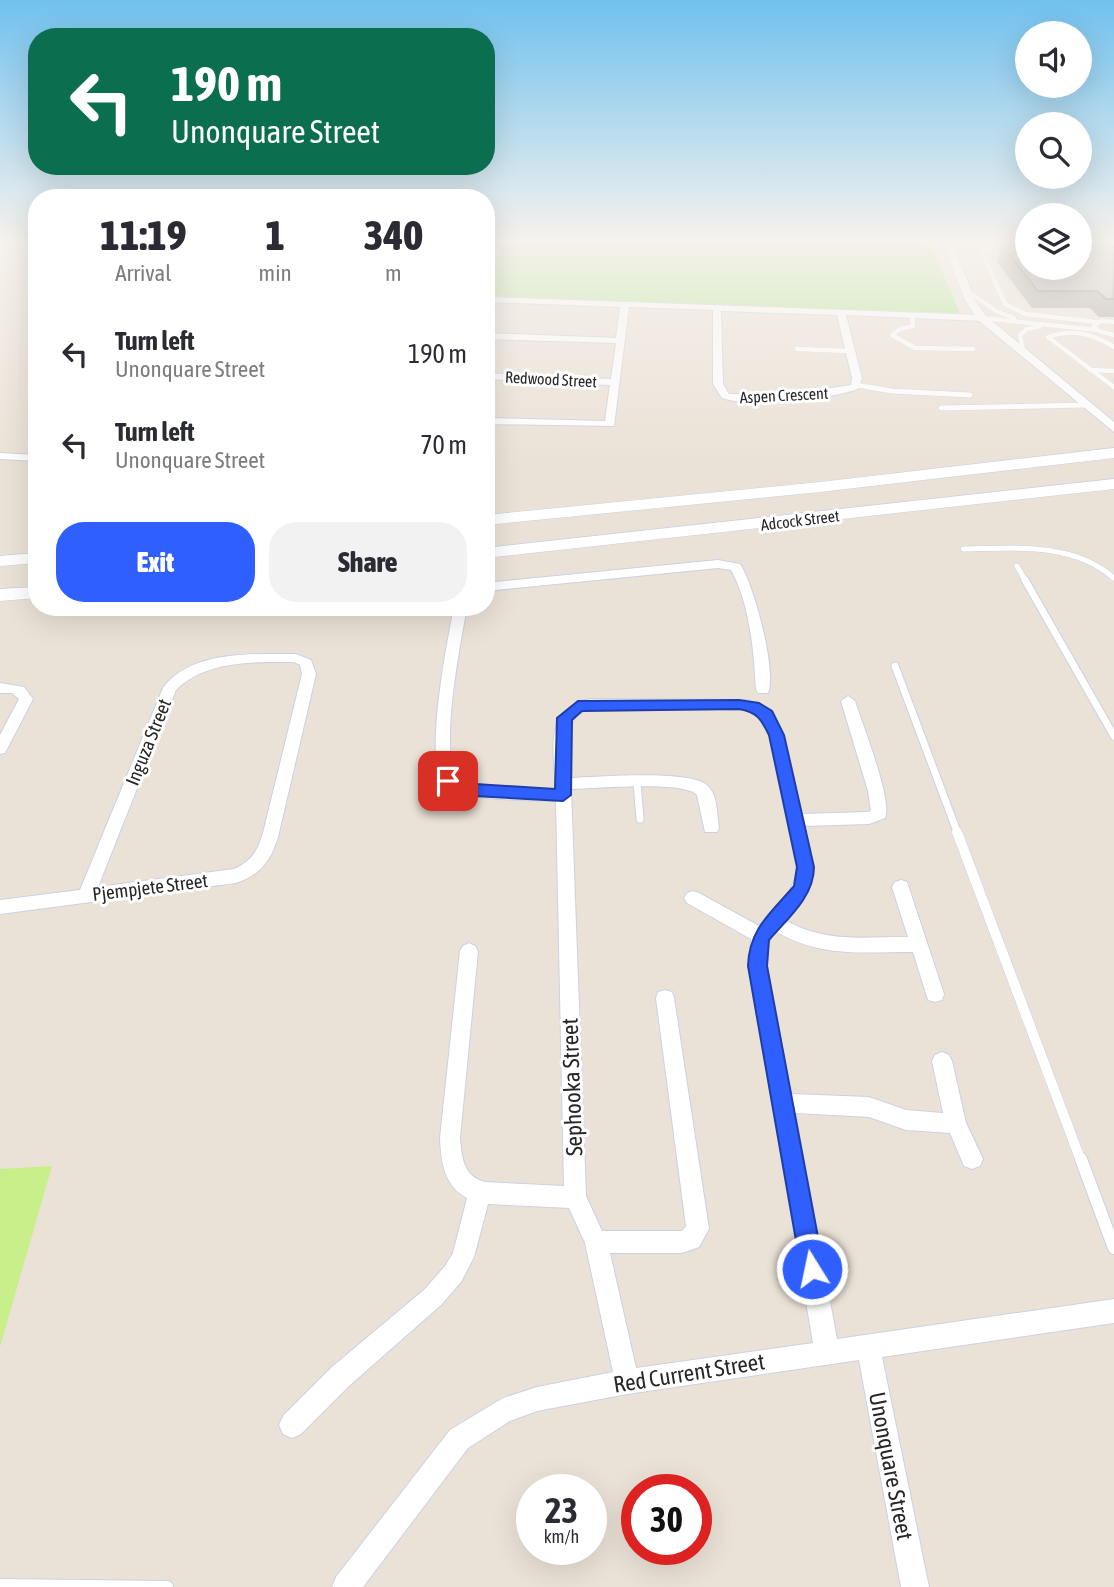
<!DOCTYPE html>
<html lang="en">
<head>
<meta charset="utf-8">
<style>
	body { margin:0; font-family:"Asap Condensed",sans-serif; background:#f2f2f3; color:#2b2b33; height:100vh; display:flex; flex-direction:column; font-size:26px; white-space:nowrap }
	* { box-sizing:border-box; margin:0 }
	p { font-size:23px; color:#7c7c81 }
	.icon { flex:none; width:38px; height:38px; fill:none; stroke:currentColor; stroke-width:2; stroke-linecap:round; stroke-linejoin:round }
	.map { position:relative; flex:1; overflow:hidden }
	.details { position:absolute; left:28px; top:189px; width:467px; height:427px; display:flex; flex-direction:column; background:#fff; border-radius:28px; box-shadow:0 7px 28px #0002 }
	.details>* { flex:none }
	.guide { position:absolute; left:28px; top:28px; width:467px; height:147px; border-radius:28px; box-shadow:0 7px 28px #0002; background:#0b6e4f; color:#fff; overflow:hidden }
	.buttons { position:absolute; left:1015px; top:21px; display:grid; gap:14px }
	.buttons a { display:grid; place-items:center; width:77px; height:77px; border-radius:50%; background:#fff; box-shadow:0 7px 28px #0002; font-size:35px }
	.speed { position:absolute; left:516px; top:1474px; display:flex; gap:14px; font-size:35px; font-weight:700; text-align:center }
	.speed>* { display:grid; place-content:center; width:91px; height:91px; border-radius:50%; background:#fff; box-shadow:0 7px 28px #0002; line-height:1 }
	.speed small { font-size:18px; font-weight:400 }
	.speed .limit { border:10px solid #d22; background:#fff; color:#111 }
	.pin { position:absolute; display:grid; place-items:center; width:60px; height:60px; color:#fff; margin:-30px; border-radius:14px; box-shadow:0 4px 10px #0006 }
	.me { position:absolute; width:77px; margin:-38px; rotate:350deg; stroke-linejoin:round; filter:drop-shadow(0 0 5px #0008) }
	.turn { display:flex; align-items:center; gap:24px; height:147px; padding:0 28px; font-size:32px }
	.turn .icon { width:91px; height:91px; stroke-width:2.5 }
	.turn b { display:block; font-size:49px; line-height:60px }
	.eta { display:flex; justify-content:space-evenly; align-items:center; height:119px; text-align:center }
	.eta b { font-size:42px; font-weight:800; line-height:49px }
	.button { display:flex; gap:14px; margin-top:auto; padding:14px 28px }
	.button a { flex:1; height:80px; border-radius:28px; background:#305fff; color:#fff; font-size:28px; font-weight:800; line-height:80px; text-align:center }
	.button a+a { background:#f2f2f3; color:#2b2b33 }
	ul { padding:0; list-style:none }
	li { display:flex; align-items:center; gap:21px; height:91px; padding:0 28px }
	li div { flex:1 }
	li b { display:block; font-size:26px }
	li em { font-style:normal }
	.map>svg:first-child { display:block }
</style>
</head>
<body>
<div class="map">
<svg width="1114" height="1587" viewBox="0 0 1114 1587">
	<rect width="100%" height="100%" fill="#ebe2d7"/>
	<path fill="#b0e78e" d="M487,240H910L931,246L960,314L487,296Z"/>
	<path fill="#c8ef89" d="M52,1166L0,1347V1169Z"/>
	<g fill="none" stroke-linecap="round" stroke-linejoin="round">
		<g stroke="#ccd1e2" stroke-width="5">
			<g id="service-far4">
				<path d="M1027,244L994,245L982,252L1005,304L1025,314L1097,322"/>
				<path d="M1080,244H1114"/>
				<path d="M966,290L996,311L1014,318"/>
				<path d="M912,316L913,326L900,329L892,335L915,348L973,349"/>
				<path d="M982,318L1097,330"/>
				<path d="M1114,322L1101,321L1094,326L1099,331L1114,335"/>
				<path d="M1114,347C1093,333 1072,328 1048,337L1114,387"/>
				<path d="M797,349L849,351"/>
				<path d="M1024,355L1020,335L1027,329L1040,326"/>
				<path d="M1090,370L1114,371"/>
				<path d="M857,385L879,389"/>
			</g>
		</g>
		<g stroke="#ccd1e2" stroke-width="6">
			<g id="service-far3">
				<path d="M869,387L891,391L970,395"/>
				<path d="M941,408L1086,405"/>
				<path d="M963,549C1015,548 1073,542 1114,578"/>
				<path d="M1017,566L1026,582"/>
			</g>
		</g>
		<g stroke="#ccd1e2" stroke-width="9">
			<g id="service-far2">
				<path d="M1025,580L1114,736"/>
				<path d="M895,666L958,834"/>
				<path d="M637,783L640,819"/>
			</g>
		</g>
		<g stroke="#ccd1e2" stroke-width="11">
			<path id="service-far1" d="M957,832L1081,1161"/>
		</g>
		<g stroke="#ccd1e2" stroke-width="14">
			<g id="service">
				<path d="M1081,1159L1114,1248"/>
				<path d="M0,1585L167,1587"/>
			</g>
		</g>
		<g stroke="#ccd1e2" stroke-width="2">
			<g id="minor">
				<path d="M486,297L982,315L986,318L982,321L846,315L862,378L858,389C830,399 750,408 722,398L713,384V310L629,307L614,426L486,424V418L605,421L610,385L486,379V373L611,379L616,343L486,339V333L616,338L620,307L486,302ZM721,311L837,315L852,378L851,385L792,394H729L723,384Z"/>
				<path d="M0,453L37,455V461L0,459Z"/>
				<path d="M718,560L740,564C754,585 777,671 768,693H758L756,690C754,652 750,604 731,570L718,568L486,591V583Z"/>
				<path d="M454,607H467C460,646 440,745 456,779L462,782L504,787L556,789C554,752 543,709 590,699L747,700L772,711C789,741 793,780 801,814L868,812L871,811L868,791L841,701L848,696L855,701C862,723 893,801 885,818L869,824L804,826C814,870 819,885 785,920C825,943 863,937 908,937L892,887L895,882L901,880L907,882L944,994L942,1000L935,1002L928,1000L913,952C863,952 820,958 775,931L768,945L767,966L791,1094L869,1097L906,1110L943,1113L932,1061L935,1055L942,1052L949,1055L952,1061L966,1123L983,1159L980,1166L972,1169L964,1166L950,1133L906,1130L869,1117L795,1113L837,1339L1114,1299V1323L882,1357L929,1587H901L859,1360L627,1394L537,1411L510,1421L468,1448L363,1587H332L336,1577L450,1430L503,1398L537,1387L613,1372L585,1243L569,1208L488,1204L474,1257L461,1282L441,1305L350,1385L301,1434L292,1438L283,1434L279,1425L283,1416L332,1367L425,1289L445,1266L453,1253L467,1198C444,1186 441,1162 440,1138L460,951L463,946L469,943L475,946L478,951L460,1138C462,1158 463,1176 485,1182L564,1186L556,801C534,800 459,801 445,787C422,767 448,637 454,607ZM590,709L745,710L761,717L769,735L797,868L795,879L789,892L759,926L699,893L693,891L687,893L684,898L687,903L751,939L749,966L813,1343L636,1368L610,1253H682L699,1247L709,1229L674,998L672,992L665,990L658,992L656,998L686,1226L682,1231H602L586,1196L571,789C595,789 683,780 697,795L705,832H717L719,828C717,815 718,796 708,786C692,769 596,777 571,778L569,730L576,715Z"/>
				<path d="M296,654L311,660L316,674L278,837C271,861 260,875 236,883L0,914V900L80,890L163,688C191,650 254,654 296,654ZM294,662L300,665L302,674L264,829C259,848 253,861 234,869L98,887L176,690C206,660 254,662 294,662Z"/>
				<path d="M0,683L24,687L33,699L5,753L0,754V735L19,699L12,693H0Z"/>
			</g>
		</g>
		<g stroke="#ccd1e2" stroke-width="2">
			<path id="tertiary" d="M941,240H951L975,300L986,316L1114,422V432L978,320L965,300Z"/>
		</g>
		<g stroke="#ccd1e2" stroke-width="1">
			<g id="secondary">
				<path d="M1114,448V458L820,492L486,525V515L820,482Z"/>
				<path d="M1114,479V489L486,558V548Z"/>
				<path d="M37,553V563L0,566V556Z"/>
				<path d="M37,587V598L0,601V589Z"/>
			</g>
		</g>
		<use href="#service-far4" stroke="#fff" stroke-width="4.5"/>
		<use href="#service-far3" stroke="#fff" stroke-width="5"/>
		<use href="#service-far2" stroke="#fff" stroke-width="7"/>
		<use href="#service-far1" stroke="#fff" stroke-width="10"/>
		<use href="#service" stroke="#fff" stroke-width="12"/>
		<use href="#minor" fill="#fff" fill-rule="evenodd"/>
		<use href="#tertiary" fill="#fff" fill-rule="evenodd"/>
		<use href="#secondary" fill="#fff" fill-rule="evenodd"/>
	</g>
	<path fill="#aaa49d" d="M1002,245L1114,247V317H1099L1090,308H1032L997,262Z"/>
	<path fill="#c6bfb7" stroke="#8b8680" stroke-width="2" d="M1080,240H1103L1114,247V299H1106L1097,291H1038L1002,245H1027V268H1080Z"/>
	<linearGradient id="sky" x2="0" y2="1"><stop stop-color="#71c1ee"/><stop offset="0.52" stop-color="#f6f2ed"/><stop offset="1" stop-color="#f6f2ed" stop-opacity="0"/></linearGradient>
	<rect width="1114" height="462" fill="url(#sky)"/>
	<path fill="#305fff" stroke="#1f3ea6" stroke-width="2" d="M739,700L759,703L772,711L784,735L814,867C814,897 787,919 769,940L767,966L824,1269L820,1277L812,1280L804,1277L801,1269L748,966C749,929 771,913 794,886L797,867L769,735C761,719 757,712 739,709L582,711L572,720L571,795L563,801L474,796L443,785L440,781L448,776L475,784L555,789L557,718L578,701Z"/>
	<g text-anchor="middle" stroke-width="6" stroke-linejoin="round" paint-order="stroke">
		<g font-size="16" fill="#272727" stroke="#fff">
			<text transform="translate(551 379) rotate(3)" y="6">Redwood Street</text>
			<text transform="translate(784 395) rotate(-3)" y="6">Aspen Crescent</text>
			<text transform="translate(800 520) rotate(-7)" y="6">Adcock Street</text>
		</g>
		<g font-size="19" fill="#272727" stroke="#fff">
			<text transform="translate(148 742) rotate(-68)" y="7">Inguza Street</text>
			<text transform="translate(150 887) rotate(-7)" y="7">Pjempjete Street</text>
		</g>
		<g font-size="23" fill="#272727" stroke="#fff">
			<text transform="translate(572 1087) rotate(-92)" y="8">Sephooka Street</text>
			<text transform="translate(689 1373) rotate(-9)" y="8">Red Current Street</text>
			<text transform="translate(891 1466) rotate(79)" y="8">Unonquare Street</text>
		</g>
	</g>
</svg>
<div class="buttons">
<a><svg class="icon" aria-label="sound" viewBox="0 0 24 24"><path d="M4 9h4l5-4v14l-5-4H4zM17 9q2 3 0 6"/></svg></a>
<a><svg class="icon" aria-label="search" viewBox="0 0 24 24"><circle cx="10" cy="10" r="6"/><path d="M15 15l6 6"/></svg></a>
<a><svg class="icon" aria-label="layers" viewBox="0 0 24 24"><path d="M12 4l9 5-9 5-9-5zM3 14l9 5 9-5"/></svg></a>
</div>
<div class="speed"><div>23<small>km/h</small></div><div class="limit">30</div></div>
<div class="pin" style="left:448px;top:781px;background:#d93025"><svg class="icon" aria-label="arrive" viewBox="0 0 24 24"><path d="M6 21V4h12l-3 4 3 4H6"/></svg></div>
<svg class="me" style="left:812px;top:1269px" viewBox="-20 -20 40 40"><circle r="17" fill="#305fff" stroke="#fff" stroke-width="3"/><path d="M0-11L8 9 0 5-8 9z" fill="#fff"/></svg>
<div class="guide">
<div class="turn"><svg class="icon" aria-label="left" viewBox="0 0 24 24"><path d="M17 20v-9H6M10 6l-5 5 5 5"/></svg><div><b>190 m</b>Unonquare Street</div></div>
</div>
<section class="details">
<div class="eta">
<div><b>11:19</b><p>Arrival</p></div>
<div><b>1</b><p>min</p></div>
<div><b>340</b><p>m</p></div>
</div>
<ul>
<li><svg class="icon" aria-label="left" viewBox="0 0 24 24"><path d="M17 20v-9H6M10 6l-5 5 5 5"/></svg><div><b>Turn left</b><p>Unonquare Street</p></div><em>190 m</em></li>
<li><svg class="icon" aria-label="left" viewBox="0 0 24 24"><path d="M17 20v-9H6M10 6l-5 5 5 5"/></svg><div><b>Turn left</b><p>Unonquare Street</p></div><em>70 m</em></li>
</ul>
<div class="button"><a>Exit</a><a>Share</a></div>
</section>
</div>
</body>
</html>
